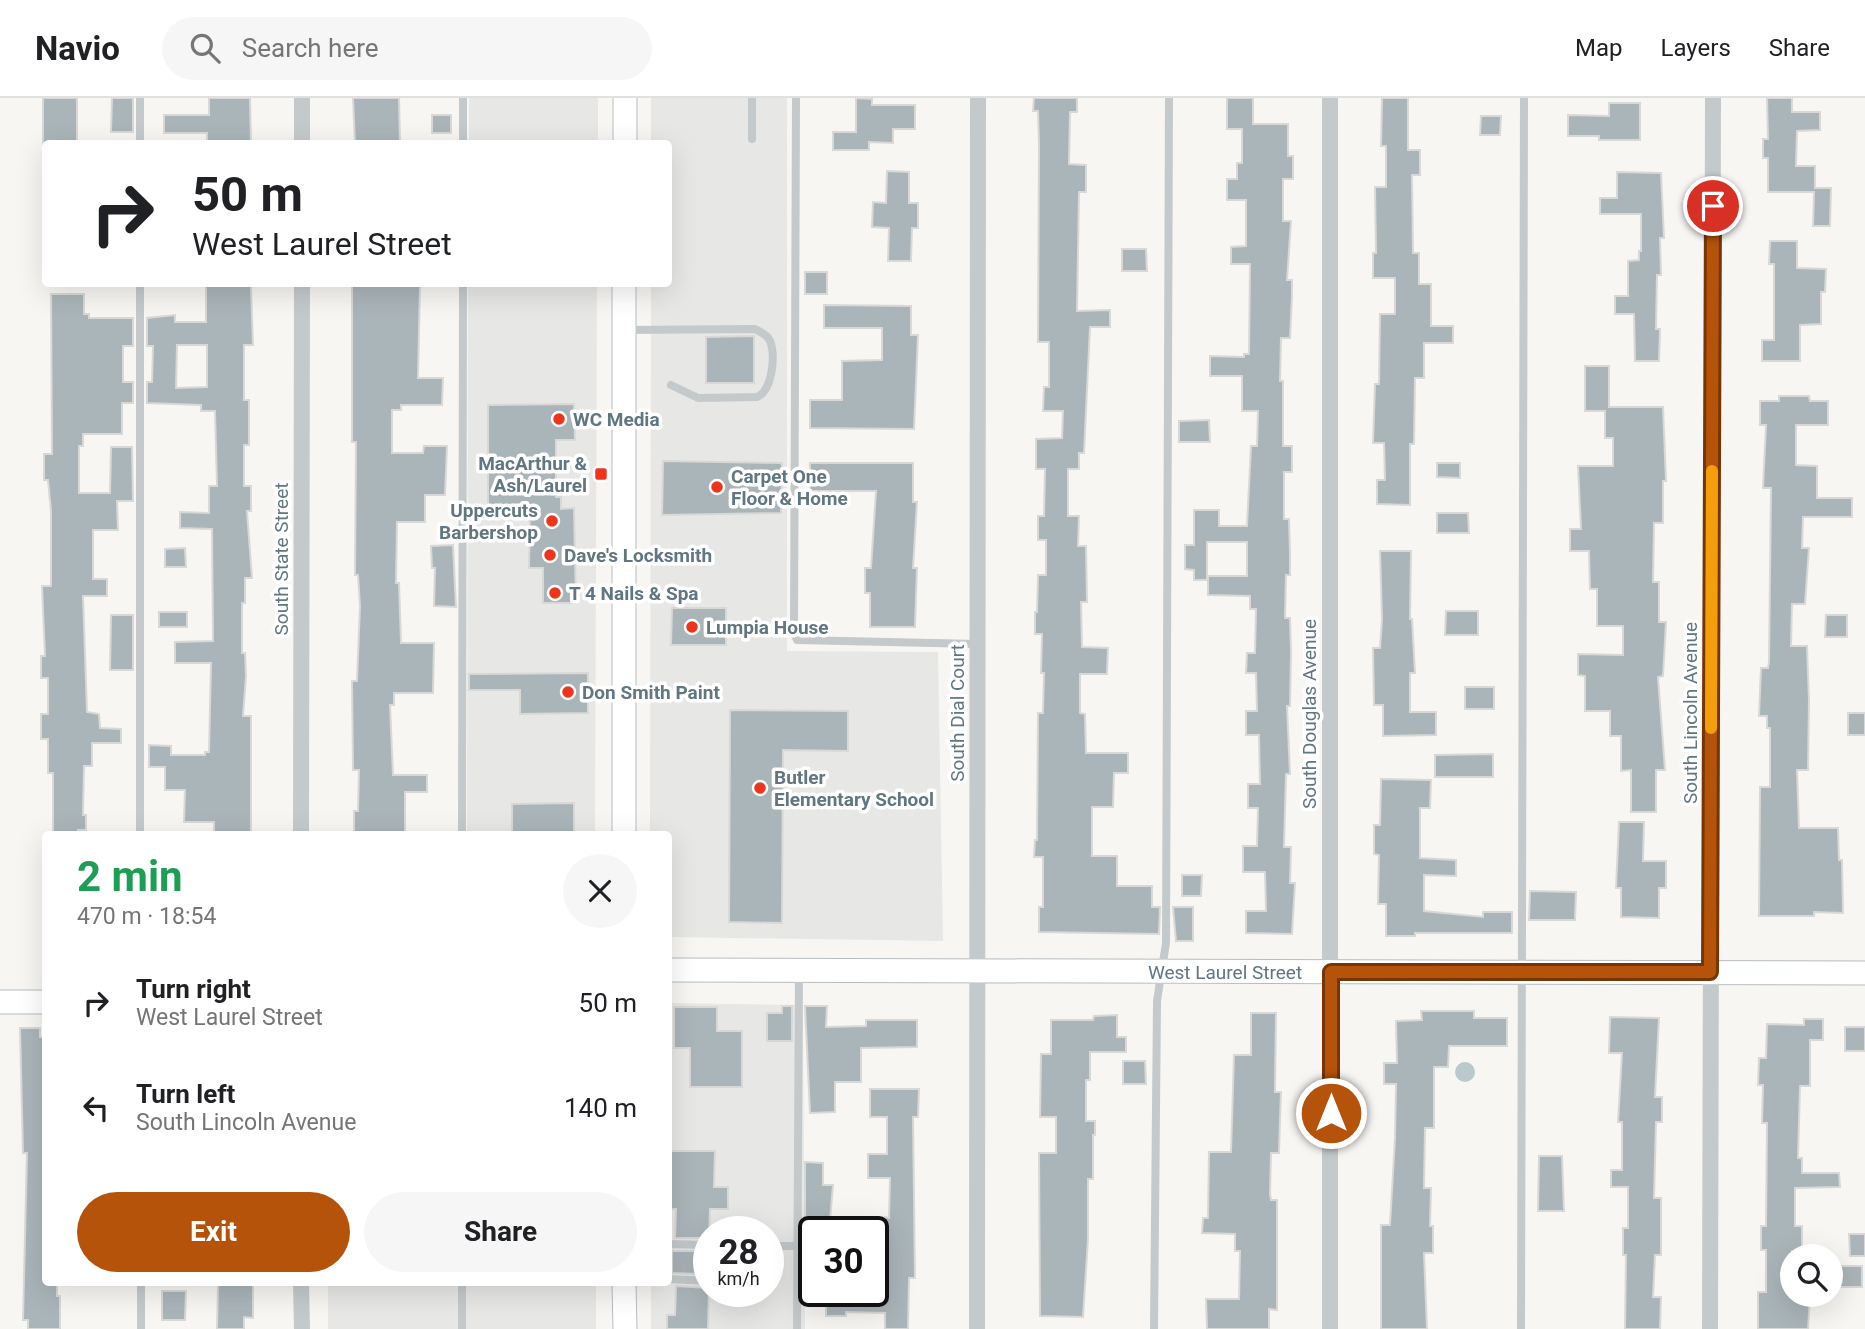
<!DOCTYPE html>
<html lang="en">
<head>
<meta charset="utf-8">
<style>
	body { margin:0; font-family:Roboto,sans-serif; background:#f6f6f6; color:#202124; height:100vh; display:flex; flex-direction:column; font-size:26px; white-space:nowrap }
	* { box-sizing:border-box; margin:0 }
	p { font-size:23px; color:#757577 }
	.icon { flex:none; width:38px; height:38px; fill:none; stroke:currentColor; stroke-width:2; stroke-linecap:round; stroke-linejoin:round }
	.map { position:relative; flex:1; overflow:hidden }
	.panel { position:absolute; left:42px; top:733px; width:630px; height:455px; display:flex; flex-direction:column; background:#fff; border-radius:7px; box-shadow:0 7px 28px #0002 }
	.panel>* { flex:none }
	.guide { position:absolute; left:42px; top:42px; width:630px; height:147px; border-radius:7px; box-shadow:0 7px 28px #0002; background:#fff; color:#202124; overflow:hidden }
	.buttons { position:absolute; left:1780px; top:1146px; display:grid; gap:14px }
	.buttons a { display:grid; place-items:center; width:63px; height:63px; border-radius:50%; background:#fff; box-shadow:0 7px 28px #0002; font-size:35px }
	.speed { position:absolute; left:693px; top:1118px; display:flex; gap:14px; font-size:35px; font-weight:700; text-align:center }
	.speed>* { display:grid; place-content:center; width:91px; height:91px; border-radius:50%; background:#fff; box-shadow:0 7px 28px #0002; line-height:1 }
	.speed small { font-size:18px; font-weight:400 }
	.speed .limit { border:4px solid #111; border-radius:10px; background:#fff; color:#111 }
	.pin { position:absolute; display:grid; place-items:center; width:60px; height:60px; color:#fff; margin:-30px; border:4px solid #fff; border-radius:50%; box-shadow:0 2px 7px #0007 }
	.me { position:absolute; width:77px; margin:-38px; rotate:0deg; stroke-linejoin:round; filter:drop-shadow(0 0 5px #0008) }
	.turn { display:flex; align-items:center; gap:24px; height:147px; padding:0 35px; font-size:32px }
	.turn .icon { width:91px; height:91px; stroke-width:2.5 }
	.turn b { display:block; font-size:49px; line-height:60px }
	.round { display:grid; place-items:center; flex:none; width:74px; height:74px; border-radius:37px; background:#f6f6f6 }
	.head { display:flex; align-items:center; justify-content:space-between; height:119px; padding:0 35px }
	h1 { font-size:42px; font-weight:700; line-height:52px; color:#1e9e55 }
	.primary-button { display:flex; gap:14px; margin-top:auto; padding:14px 35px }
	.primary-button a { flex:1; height:80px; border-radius:42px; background:#b45309; color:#fff; font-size:28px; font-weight:700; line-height:80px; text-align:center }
	.primary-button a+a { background:#f6f6f6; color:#202124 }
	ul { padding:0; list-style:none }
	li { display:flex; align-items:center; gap:21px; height:105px; padding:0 35px }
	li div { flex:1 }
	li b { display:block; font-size:26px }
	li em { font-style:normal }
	header { display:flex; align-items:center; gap:42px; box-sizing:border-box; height:98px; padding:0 35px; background:#fff; border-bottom:2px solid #e0e0e0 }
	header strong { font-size:33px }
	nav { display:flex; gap:38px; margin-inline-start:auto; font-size:24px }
	.search { width:490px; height:63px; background:#f6f6f6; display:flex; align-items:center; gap:18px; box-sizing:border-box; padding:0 24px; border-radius:38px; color:#757577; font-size:26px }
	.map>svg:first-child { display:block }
</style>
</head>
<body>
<header>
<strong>Navio</strong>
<div class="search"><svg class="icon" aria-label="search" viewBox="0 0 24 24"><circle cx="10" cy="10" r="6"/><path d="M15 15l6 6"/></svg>Search here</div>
<nav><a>Map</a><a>Layers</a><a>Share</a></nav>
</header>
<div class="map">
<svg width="1865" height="1231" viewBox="0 0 1865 1231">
	<rect width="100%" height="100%" fill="#f7f6f3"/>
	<g fill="#e7e8e6" fill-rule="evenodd">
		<rect x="469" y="0" width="129" height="45"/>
		<path d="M651,0H787V553L938,554L943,843L669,839L668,737H650L651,186H668V46L651,45Z"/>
		<path d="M468,186H597L595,737H467Z"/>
		<path d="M669,905L803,907L805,1231H651V1185H668ZM709,1134H768V1194H709Z"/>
		<rect x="328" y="1185" width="268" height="46"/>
	</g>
	<circle fill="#bac9cc" cx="1465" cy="974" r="10"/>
	<g fill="#aab5b9" stroke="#d8d8d6" stroke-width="2" fill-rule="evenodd">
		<rect x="43" y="0" width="34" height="46"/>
		<path d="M112,0H133V34H111Z"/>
		<path d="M209,0H250L251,46H207V35H164V17H209Z"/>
		<path d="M353,0H399L400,46H355Z"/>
		<path d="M856,0L872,1V7H915V31H893V45L869,44V52H833V34H856Z"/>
		<path d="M1034,0H1077V14H1070L1069,66L1086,67V94H1079L1077,213L1110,212V229H1090L1084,355H1079V371H1068V418H1079L1078,448H1086L1087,504H1081L1082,549L1108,550L1107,576H1080V615L1085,616L1086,655H1128V675H1114L1113,709H1092V758H1117V788H1152V809H1160L1159,836L1039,834V809H1043V759H1034L1035,742H1037L1038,615H1043L1044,575H1041L1042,536H1035V514H1037L1038,477H1046V442H1038V418H1044L1045,371H1036V341L1062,340L1063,313H1043L1044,289H1049V244H1038L1039,47L1038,13H1033Z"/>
		<path d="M1227,0H1253V26H1288V58H1293V81H1283V123H1291L1287,182H1292V198L1290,240H1281L1280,283H1283V348H1292V374H1284V421H1289L1290,455V477H1286L1285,520H1290L1291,555L1290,608H1287L1290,676H1286L1284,749H1291L1290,785H1295L1292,836L1246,835V813H1266L1265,774H1243V748H1257L1258,710H1248V686H1260L1259,637H1246V613H1257L1256,575H1246L1247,555H1255L1256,511H1250V498L1208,497V478H1247V444H1207V482H1194V472L1185,471V447H1194V412H1219V428H1247L1251,348H1257L1258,313H1242V278H1210V258L1244,259V256H1249L1250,166H1231V149L1246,148V102H1227V81H1237V65H1242V31H1227Z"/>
		<path d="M1382,0H1408V52H1420V77H1412L1413,155H1419V186H1431V228H1453V245H1424V280H1415L1414,346H1410V407L1377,406V382H1385L1384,345H1373L1375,286H1379L1380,216H1395V180H1373V155H1376L1375,89H1386V48H1381Z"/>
		<path d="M1767,0H1792V14H1820V32L1797,33L1796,68H1815V90H1831L1830,128H1813L1814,94H1768V60H1763V41H1768Z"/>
		<path d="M1609,5H1640V42H1599V38H1568V17L1609,18Z"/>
		<rect x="432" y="17" width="19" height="18"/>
		<path d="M1481,18H1501L1500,37H1480Z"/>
		<path d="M887,73L909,74V105H918V130H912L911,163H888L889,130L872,129L873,104L886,105Z"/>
		<path d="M1617,74L1661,75L1664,140H1660L1661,177H1657L1656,231H1660L1659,263H1635L1634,216H1615V198H1628V163L1639,162V153H1641V116H1600V100H1617Z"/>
		<path d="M1770,143H1797V170L1826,171L1825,194H1821V226L1800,227V263H1762V242H1774V166H1769Z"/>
		<path d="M1122,151H1146L1147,173H1122Z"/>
		<rect x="805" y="174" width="22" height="22"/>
		<path d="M352,186H420L418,280H443L442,307H401V312H392V355H423L424,348H447L445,397H425V424H397L396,485H399L401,545H434L433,595H394V607H390L393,677H427V694H405V737H354V713H358L359,672H353L352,583H357L360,508L358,477H355L356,344H352Z"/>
		<path d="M206,188H251L253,247H244V302H249V347H244V388H251V413H247L252,480H245V505H242V555H245L246,578L243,618H251V735L246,737H214V724H184L185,692H165V669H149V647L171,648V657H205V654H209L211,565H175V544L213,543L212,431L180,430V414L209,415V388H217L215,313H201V307L147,305V284H152L153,248H147V220L175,217V224H206ZM177,247H207V289L176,290Z"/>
		<path d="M51,196H84V216H89V220H133V248H123V284H133V305H122V336H83V348H79V395H110L111,349H132L133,403H117L118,432H93V481H107V498H83L87,614L99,616L100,630L121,631V645H92V668H84L83,717H86V732H78V737H53V675H48V641H41V616H48V580H41V558H45L42,488H51V413L48,382H44V356H52Z"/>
		<path d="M824,207L911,208V237H918L914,331L810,330V302H842V263L882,262V230H824Z"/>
		<path d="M754,238V285H706V239Z"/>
		<path d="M1585,268H1609V309H1663L1666,383H1663V425H1654L1653,484H1659V524H1666L1663,578L1658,579L1665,672H1656V714H1631V672L1621,673V638H1610V613H1585V578L1578,577V556L1623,557V528H1597V491H1590L1589,453H1570V431H1581L1578,368H1613V340H1605V313H1585Z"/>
		<path d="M1779,298H1809L1810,303H1828V327H1796V367L1817,368V400H1852V419H1803L1802,450H1809L1805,506H1792L1791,548H1807L1809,603L1808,672H1797L1799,730H1838L1839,762H1842L1843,815L1814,814V818H1759L1760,689H1770V630H1767V618H1759L1761,570H1768L1769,564L1771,390H1763L1766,327H1760V303H1779Z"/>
		<path d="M574,306L575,342H556V399H561V411L574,410L576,505H543V470H529L530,409H488V307Z"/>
		<path d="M1209,322L1210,344H1179V323Z"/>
		<path d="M663,363L782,365L781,415L662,417Z"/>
		<path d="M810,365H913V404H917L913,470H917L915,529H870V495H865V470H871L876,393H810Z"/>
		<path d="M1437,365H1460V380L1437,379Z"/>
		<path d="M1437,415H1468L1469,435H1437Z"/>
		<path d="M453,447L456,509L434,508L435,470H432L431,448Z"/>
		<path d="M185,450L186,469H165V451Z"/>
		<path d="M1380,453H1411L1410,521H1412L1415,575H1410V614H1436V637L1383,638V607H1374L1373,550H1380L1382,521Z"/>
		<path d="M672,510H726V547H671Z"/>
		<path d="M1446,513H1478V537H1445Z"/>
		<rect x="159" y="514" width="28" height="15"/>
		<path d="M111,517H133V572H110Z"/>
		<path d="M1826,517H1847V539H1825Z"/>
		<path d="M588,575V615L520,616V592H469V576Z"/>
		<rect x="1465" y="589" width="29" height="22"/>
		<path d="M730,612L848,613V653L783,652L782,825L729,824Z"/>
		<rect x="1848" y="615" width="17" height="22"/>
		<path d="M1493,656V679H1435V657Z"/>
		<path d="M1381,681L1431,682L1430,710H1420V760L1456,762V778L1424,777V813L1483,819V814H1512V835H1415V838H1386V806H1378L1379,757L1374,756V727H1380Z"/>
		<path d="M574,705V737H512V706Z"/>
		<path d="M1619,724H1644L1643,763H1666V790H1659V820L1621,819V790H1616Z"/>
		<path d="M1182,777H1202L1201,798H1182Z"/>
		<path d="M1530,793L1576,794L1575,822H1529Z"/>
		<path d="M1173,809H1193V843H1176Z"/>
		<path d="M782,908H792V943H767V915H782Z"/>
		<path d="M805,908H827L826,929L866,928V922H917V949L861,950V984H835V1014L810,1015Z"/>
		<path d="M674,909H717V933H742V989H690V950H674Z"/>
		<path d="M1421,913H1474V920H1507V948H1449L1448,969H1434V1030H1425L1424,1090H1431L1430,1128H1433V1155H1424L1427,1231H1381V1127H1390L1395,1040L1396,986H1384V965H1397L1396,923L1422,922Z"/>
		<path d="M1251,915H1276L1275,994H1281L1280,1022L1279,1055H1271L1270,1096L1271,1102H1277V1212L1269,1211V1231H1207L1206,1201H1239L1240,1153H1235V1136L1202,1135L1203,1120H1208L1209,1054H1231L1234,957H1251Z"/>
		<path d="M1117,917V939H1126V954H1090V982H1086V1023H1095V1037H1093V1081H1088V1141L1083,1219L1040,1218L1039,1055H1056V1019H1040L1041,956H1051V922H1093L1094,918Z"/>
		<path d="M1610,919L1659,920L1655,999H1662V1024H1656L1654,1100H1661V1157H1655L1653,1199H1661L1660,1231H1625L1626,1157H1623V1130H1628V1089H1611V1072H1622V1024H1618L1622,955H1609Z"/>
		<path d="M1804,921H1823V942H1810V988H1800L1798,1060H1802V1075H1839L1840,1089L1795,1090V1128H1802V1153H1792V1197H1810L1808,1231H1758V1194H1766V1152H1761V1128H1766L1767,1025H1762L1763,987H1758L1759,960H1766L1767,926L1804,927Z"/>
		<rect x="1845" y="929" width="20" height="24"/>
		<path d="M20,930H40V939H46V1185H57V1198H60V1231H28V1222H23L27,1055H23Z"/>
		<path d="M1123,963H1145L1146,986H1123Z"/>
		<path d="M870,991H919L918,1019H913L915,1180H909L908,1231H885V1215L846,1214V1218H826V1199H867V1194H873V1153H880L881,1129H885V1119L889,1120L890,1080H868V1056H887V1019H870Z"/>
		<path d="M670,1053H715L714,1089H728V1111H710L709,1140H675L676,1111H668Z"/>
		<path d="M1539,1058H1562L1564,1113H1538Z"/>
		<path d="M805,1064L823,1065V1087H833L829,1134H805Z"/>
		<path d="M1849,1136H1865V1158H1850Z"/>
		<path d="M672,1153H698V1176L672,1175Z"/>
		<rect x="1830" y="1168" width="32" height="21"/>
		<path d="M218,1185H253V1220L244,1219V1231H217Z"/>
		<path d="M676,1188L709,1190L708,1231H667V1217H675Z"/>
		<path d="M162,1193H186L185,1222H162Z"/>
	</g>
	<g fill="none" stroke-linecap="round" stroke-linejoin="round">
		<g stroke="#b6bdc0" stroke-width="25">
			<g id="secondary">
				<path d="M625,0V46"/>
				<path d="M624,186V737"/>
				<path d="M668,872L1865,875"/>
				<path d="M0,904H46"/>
				<path d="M624,1185L625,1231"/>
			</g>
		</g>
		<g stroke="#c4c9cb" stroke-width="8">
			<path d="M796,0L794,536L797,542L978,546"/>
			<path d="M752,41V0"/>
			<path d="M140,46V0"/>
			<path d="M463,46V0"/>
			<path d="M625,232L755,231C760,234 766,236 769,241C777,255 772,293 757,299L698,300L671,287"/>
			<path d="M140,737V186"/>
			<path d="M462,737L463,186"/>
			<path d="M668,1146L709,1147"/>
			<path d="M768,1148H798"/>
			<path d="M668,1181L709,1183"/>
			<path d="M141,1185V1231"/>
			<path d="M462,1185V1231"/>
			<path d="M797,1231L799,873"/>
			<path d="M1154,1231L1157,903L1166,845L1169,0"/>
			<path d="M1521,1231L1524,0"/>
		</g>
		<g stroke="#c4c9cb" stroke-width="16">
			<path d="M1330,0V1231"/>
			<path d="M302,46V0"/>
			<path d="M301,737L302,186"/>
			<path d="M301,1185L302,1231"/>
			<path d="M977,1231L978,0"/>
			<path d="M1710,1231L1713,0"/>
		</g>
		<use href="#secondary" stroke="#fff" stroke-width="23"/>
	</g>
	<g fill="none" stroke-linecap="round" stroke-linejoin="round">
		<g stroke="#753606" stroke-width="18">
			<path id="route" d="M1331,1015V874H1710L1713,108"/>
		</g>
		<use href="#route" stroke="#b45309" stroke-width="12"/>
		<path stroke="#f59e0b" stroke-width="12" d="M1711,630L1712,373"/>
	</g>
	<g fill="#ee351c" stroke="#fff" stroke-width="2.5">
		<circle cx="559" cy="321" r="7"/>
		<rect x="594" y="369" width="14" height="14" rx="3.5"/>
		<circle cx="717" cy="389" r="7"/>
		<circle cx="552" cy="423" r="7"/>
		<circle cx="550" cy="457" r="7"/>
		<circle cx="555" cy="495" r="7"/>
		<circle cx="692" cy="529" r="7"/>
		<circle cx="568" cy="594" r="7"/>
		<circle cx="760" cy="690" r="7"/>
	</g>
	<g text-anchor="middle" stroke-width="7" stroke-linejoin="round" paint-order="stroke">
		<g font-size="19" font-weight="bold" fill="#607680" stroke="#fff" text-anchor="start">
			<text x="573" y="328">WC Media</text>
			<text x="587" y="372" text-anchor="end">MacArthur &amp;<tspan x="587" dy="22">Ash/Laurel</tspan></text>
			<text x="731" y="385">Carpet One<tspan x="731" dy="22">Floor &amp; Home</tspan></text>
			<text x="538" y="419" text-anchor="end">Uppercuts<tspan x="538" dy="22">Barbershop</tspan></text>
			<text x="564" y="464">Dave's Locksmith</text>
			<text x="569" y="502">T 4 Nails &amp; Spa</text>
			<text x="706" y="536">Lumpia House</text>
			<text x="582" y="601">Don Smith Paint</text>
			<text x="774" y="686">Butler<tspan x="774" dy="22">Elementary School</tspan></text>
		</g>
		<g font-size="19" fill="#607680" stroke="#fff">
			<text transform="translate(281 461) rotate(-90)" y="7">South State Street</text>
			<text transform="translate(957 615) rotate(-90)" y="7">South Dial Court</text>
			<text transform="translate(1690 615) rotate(-90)" y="7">South Lincoln Avenue</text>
			<text transform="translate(1309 616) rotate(-90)" y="7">South Douglas Avenue</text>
			<text x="1225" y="881">West Laurel Street</text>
		</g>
	</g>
</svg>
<div class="buttons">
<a><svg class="icon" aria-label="search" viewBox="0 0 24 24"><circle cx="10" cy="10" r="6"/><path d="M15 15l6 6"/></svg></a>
</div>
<div class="speed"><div>28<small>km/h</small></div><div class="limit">30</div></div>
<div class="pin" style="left:1713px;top:108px;background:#d93025"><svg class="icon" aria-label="arrive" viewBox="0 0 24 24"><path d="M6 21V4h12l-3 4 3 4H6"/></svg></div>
<svg class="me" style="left:1331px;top:1015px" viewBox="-20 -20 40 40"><circle r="17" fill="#b45309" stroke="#fff" stroke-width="3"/><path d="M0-11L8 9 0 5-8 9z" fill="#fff"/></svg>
<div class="guide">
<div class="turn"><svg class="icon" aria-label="right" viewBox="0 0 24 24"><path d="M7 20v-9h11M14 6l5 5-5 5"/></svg><div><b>50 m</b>West Laurel Street</div></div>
</div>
<section class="panel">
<div class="head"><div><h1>2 min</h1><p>470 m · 18:54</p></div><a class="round"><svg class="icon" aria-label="close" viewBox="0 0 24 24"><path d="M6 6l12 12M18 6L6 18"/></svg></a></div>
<ul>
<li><svg class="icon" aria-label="right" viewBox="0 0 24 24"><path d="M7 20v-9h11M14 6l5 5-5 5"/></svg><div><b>Turn right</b><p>West Laurel Street</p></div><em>50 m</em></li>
<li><svg class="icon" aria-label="left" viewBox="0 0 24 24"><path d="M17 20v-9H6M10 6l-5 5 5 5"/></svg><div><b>Turn left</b><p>South Lincoln Avenue</p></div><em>140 m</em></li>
</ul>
<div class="primary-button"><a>Exit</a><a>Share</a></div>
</section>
</div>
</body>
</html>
